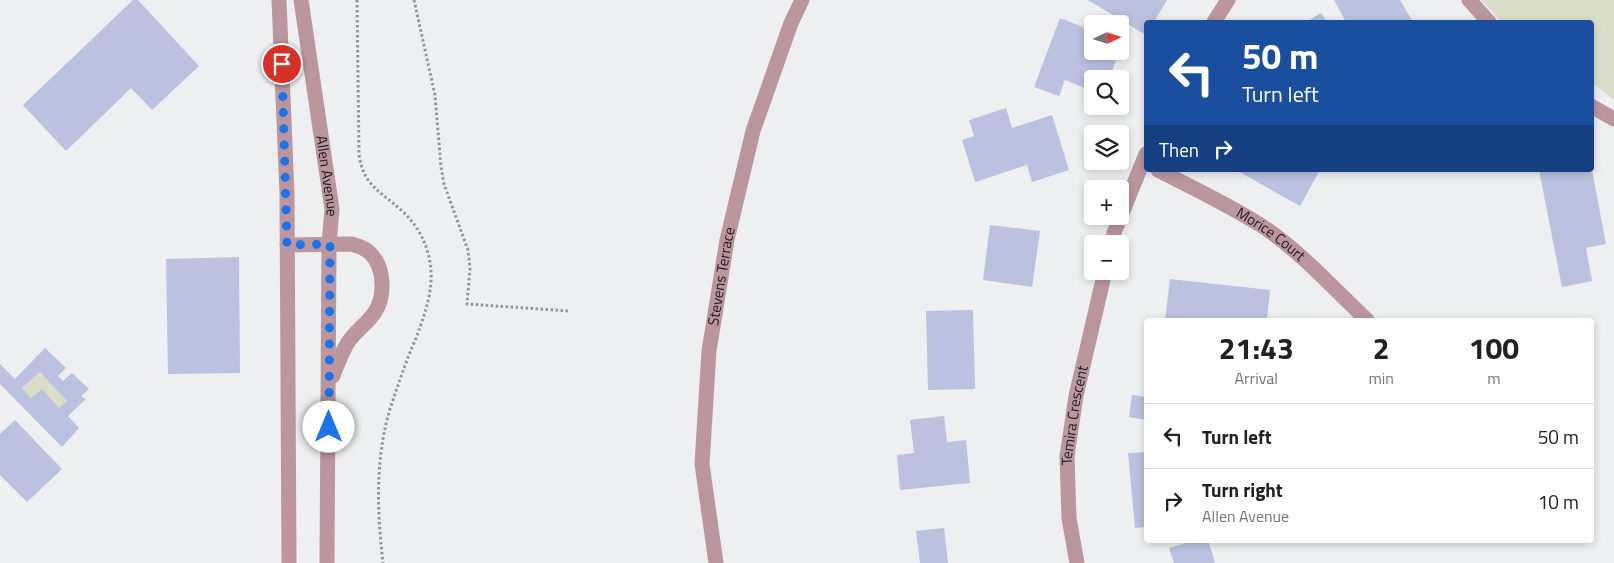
<!DOCTYPE html>
<html lang="en">
<head>
<meta charset="utf-8">
<style>
	body { margin:0; font-family:"Titillium Web",sans-serif; background:#f2f2f2; color:#202124; height:100vh; display:flex; flex-direction:column; font-size:19px; white-space:nowrap }
	* { box-sizing:border-box; margin:0 }
	p { font-size:16px; color:#757577 }
	.icon { flex:none; width:28px; height:28px; fill:none; stroke:currentColor; stroke-width:2; stroke-linecap:round; stroke-linejoin:round }
	.map { position:relative; flex:1; overflow:hidden }
	.drawer { position:absolute; left:1144px; top:318px; width:450px; height:225px; display:flex; flex-direction:column; background:#fff; border-radius:5px; box-shadow:0 2px 8px #0003 }
	.drawer>* { flex:none }
	.top-card { position:absolute; left:1144px; top:20px; width:450px; height:152px; border-radius:5px; box-shadow:0 2px 8px #0003; background:#1a4fa0; color:#fff; overflow:hidden }
	.needle { width:32px; rotate:86deg }
	.tools { position:absolute; left:1084px; top:15px; display:grid; gap:10px }
	.tools a { display:grid; place-items:center; width:45px; height:45px; border-radius:5px; background:#fff; box-shadow:0 2px 8px #0003; font-size:25px }
	.pin { position:absolute; display:grid; place-items:center; width:42px; height:42px; color:#fff; margin:-21px; border:2px solid #fff; border-radius:50%; box-shadow:0 1px 5px #0007 }
	.me { position:absolute; width:55px; margin:-28px; rotate:0deg; stroke-linejoin:round; filter:drop-shadow(0 0 4px #0008) }
	.turn { display:flex; align-items:center; gap:18px; height:105px; padding:0 15px; font-size:22px }
	.turn .icon { width:65px; height:65px; stroke-width:2.5 }
	.turn b { display:block; font-size:35px; line-height:42px }
	.then { display:flex; align-items:center; height:48px; padding:0 15px; background:#0003; gap:10px; font-size:19px }
	.eta { display:flex; justify-content:space-evenly; align-items:center; height:85px; text-align:center }
	.eta b { font-size:30px; font-weight:700; line-height:35px }
	ul { padding:0; list-style:none }
	li { display:flex; align-items:center; gap:15px; height:65px; padding:0 15px; border-top:1px solid #e0e0e0 }
	li div { flex:1 }
	li b { display:block; font-size:19px }
	li em { font-style:normal }
	.map>svg:first-child { display:block }
</style>
</head>
<body>
<div class="map">
<svg width="1614" height="563" viewBox="0 0 1614 563">
	<rect width="100%" height="100%" fill="#eeeff1"/>
	<g fill="#dadec9">
		<path d="M1481,0H1614V100L1591,82V22H1502Z"/>
		<path d="M40,372L67,401L59,408L42,389L31,398L22,388Z"/>
	</g>
	<g fill="#bbc1de" fill-rule="evenodd">
		<path d="M133,0H138L199,66L152,110L131,88L66,151L23,105Z"/>
		<path d="M1088,0H1167L1154,22H1146V35Z"/>
		<path d="M1334,0H1400L1413,22H1346Z"/>
		<path d="M1321,13L1327,22H1306Z"/>
		<path d="M1060,18L1090,30L1085,43L1092,45V51H1109L1118,55L1109,79H1092V91L1065,80L1059,96L1034,87Z"/>
		<path d="M1006,108L1012,128L1052,115L1069,170L1032,182L1027,165L975,182L962,140L974,136L969,120Z"/>
		<path d="M1236,170H1320L1300,206Z"/>
		<path d="M1539,170H1592L1606,244L1586,248L1592,281L1562,287Z"/>
		<path d="M990,225L1040,231L1032,287L983,280Z"/>
		<path d="M239,257L240,373L168,374L166,259Z"/>
		<path d="M1170,279L1270,290L1267,320H1165Z"/>
		<path d="M973,310L975,389L928,390L926,311Z"/>
		<path d="M45,348L66,368L58,376L63,381L72,373L89,389L81,396L86,399L68,416L79,428L62,447L0,384V364L15,379ZM40,372L67,401L59,408L42,389L31,398L22,388Z"/>
		<path d="M1132,395L1146,397V420L1129,417Z"/>
		<path d="M944,416L947,442L966,440L970,483L900,490L897,455L914,453L910,420Z"/>
		<path d="M15,420L62,469L27,502L0,475V434Z"/>
		<path d="M1146,452V527L1135,528L1128,453Z"/>
		<path d="M944,528L948,563H920L916,531Z"/>
		<path d="M1195,540H1208L1215,563H1174L1169,548Z"/>
	</g>
	<g fill="none" stroke-linecap="round" stroke-linejoin="round">
		<g stroke="#959697" stroke-width="3" stroke-dasharray="2.5 2.5" stroke-linecap="butt">
			<path d="M357,0L359,155C364,186 379,190 401,210C419,226 430,248 431,272C432,296 424,316 416,338C406,361 398,385 390,409C375,459 377,512 383,563"/>
			<path d="M414,0L435,95L441,167L444,184L468,250L470,268L467,304L569,311"/>
		</g>
		<g stroke="#bb969f" stroke-width="15">
			<path d="M279,0L287,194L289,563"/>
			<path id="s1" d="M301,0L332,209L329,244L327,563"/>
			<path d="M1469,0L1489,22"/>
			<path d="M1214,22L1228,0"/>
			<path d="M1591,106L1614,119"/>
			<path id="s2" d="M1158,170C1193,188 1229,205 1262,226C1301,252 1333,288 1367,320"/>
			<path d="M1112,244L1114,233L1146,154"/>
			<path d="M287,245L351,244C358,246 366,248 371,254C385,269 385,296 375,312C367,324 354,332 347,344C341,354 337,365 333,376"/>
			<path id="s3" d="M716,563L702,464L709,351L727,240L753,131L791,23L802,0"/>
			<path id="s4" d="M1077,563L1069,518L1067,456L1076,396L1105,271"/>
		</g>
	</g>
	<g fill="none" stroke-linecap="round" stroke-linejoin="round">
		<path stroke="#1a73e8" stroke-width="9" stroke-dasharray="0 16.2" d="M282,64L287,245L330,244L329,427"/>
	</g>
	<g text-anchor="middle" stroke-width="5" stroke-linejoin="round" paint-order="stroke">
		<g font-size="15" fill="#1d1d1e" stroke="#eeeff1">
			<text dy="5" stroke="none"><textPath href="#s1" startOffset="178">Allen Avenue</textPath></text>
			<text dy="5" stroke="none"><textPath href="#s2" startOffset="130">Morice Court</textPath></text>
			<text dy="5" stroke="none"><textPath href="#s3" startOffset="289">Stevens Terrace</textPath></text>
			<text dy="5" stroke="none"><textPath href="#s4" startOffset="149">Temira Crescent</textPath></text>
		</g>
	</g>
</svg>
<div class="tools">
<a><svg class="needle" viewBox="-14 -14 28 28"><path d="M0-13l5 13h-10z" fill="#e53935"/><path d="M0 13l5-13h-10z" fill="#757577"/></svg></a>
<a><svg class="icon" aria-label="search" viewBox="0 0 24 24"><circle cx="10" cy="10" r="6"/><path d="M15 15l6 6"/></svg></a>
<a><svg class="icon" aria-label="layers" viewBox="0 0 24 24"><path d="M12 4l9 5-9 5-9-5zM3 14l9 5 9-5"/></svg></a>
<a>+</a>
<a>−</a>
</div>
<div class="pin" style="left:282px;top:64px;background:#d93025"><svg class="icon" aria-label="arrive" viewBox="0 0 24 24"><path d="M6 21V4h12l-3 4 3 4H6"/></svg></div>
<svg class="me" style="left:329px;top:427px" viewBox="-20 -20 40 40"><circle r="19" fill="#fff"/><path d="M0-13L10 11 0 6-10 11z" fill="#1a73e8"/></svg>
<div class="top-card">
<div class="turn"><svg class="icon" aria-label="left" viewBox="0 0 24 24"><path d="M17 20v-9H6M10 6l-5 5 5 5"/></svg><div><b>50 m</b>Turn left</div></div>
<div class="then">Then<svg class="icon" aria-label="right" viewBox="0 0 24 24"><path d="M7 20v-9h11M14 6l5 5-5 5"/></svg></div>
</div>
<section class="drawer">
<div class="eta">
<div><b>21:43</b><p>Arrival</p></div>
<div><b>2</b><p>min</p></div>
<div><b>100</b><p>m</p></div>
</div>
<ul>
<li><svg class="icon" aria-label="left" viewBox="0 0 24 24"><path d="M17 20v-9H6M10 6l-5 5 5 5"/></svg><div><b>Turn left</b></div><em>50 m</em></li>
<li><svg class="icon" aria-label="right" viewBox="0 0 24 24"><path d="M7 20v-9h11M14 6l5 5-5 5"/></svg><div><b>Turn right</b><p>Allen Avenue</p></div><em>10 m</em></li>
</ul>
</section>
</div>
</body>
</html>
